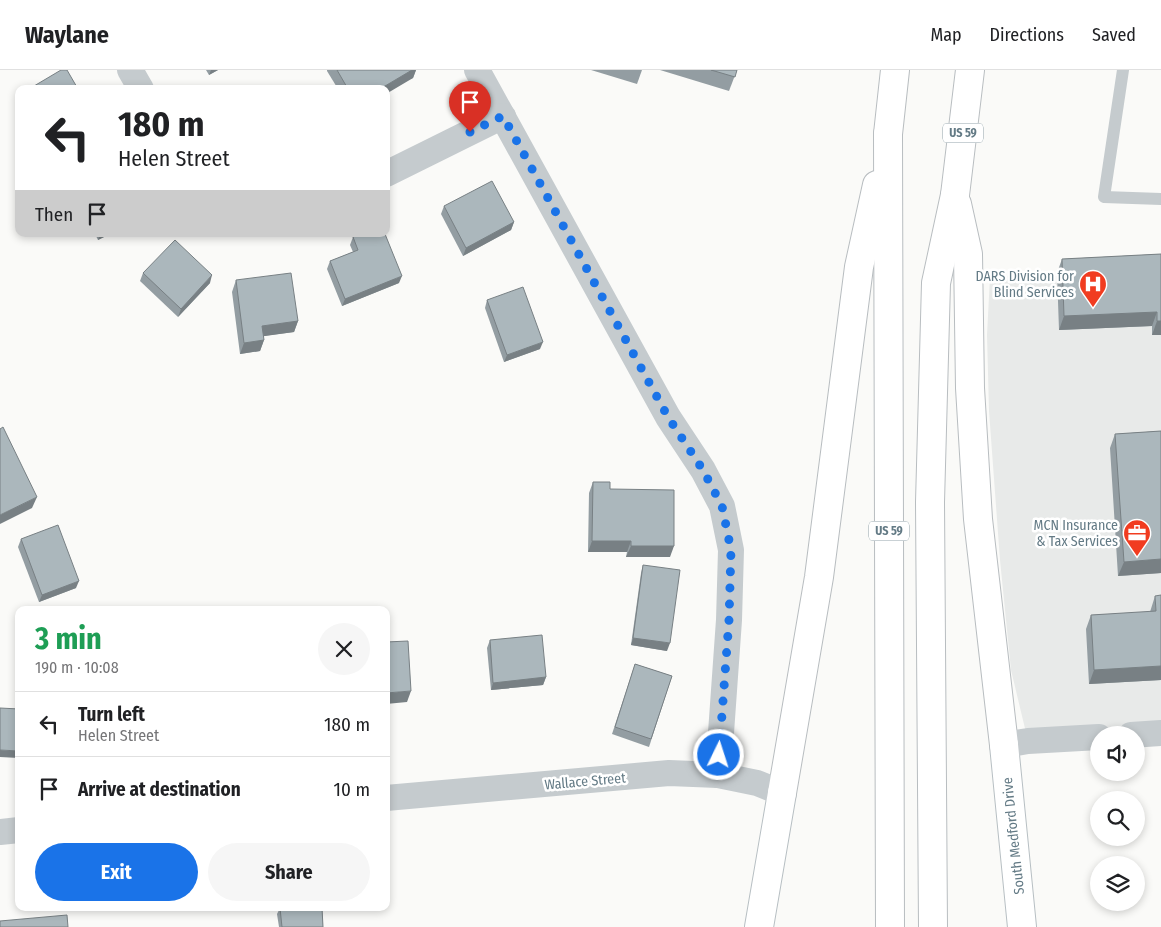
<!DOCTYPE html>
<html lang="en">
<head>
<meta charset="utf-8">
<style>
	body { margin:0; font-family:"Fira Sans Condensed",sans-serif; background:#f6f6f6; color:#202124; height:100vh; display:flex; flex-direction:column; font-size:19px; white-space:nowrap }
	* { box-sizing:border-box; margin:0 }
	p { font-size:16px; color:#757577 }
	.icon { flex:none; width:28px; height:28px; fill:none; stroke:currentColor; stroke-width:2; stroke-linecap:round; stroke-linejoin:round }
	.map { position:relative; flex:1; overflow:hidden }
	.drawer { position:absolute; left:15px; top:536px; width:375px; height:305px; display:flex; flex-direction:column; background:#fff; border-radius:10px; box-shadow:0 2px 8px #0003 }
	.drawer>* { flex:none }
	.guide { position:absolute; left:15px; top:15px; width:375px; height:152px; border-radius:10px; box-shadow:0 2px 8px #0003; background:#fff; color:#202124; overflow:hidden }
	.fabs { position:absolute; left:1090px; top:656px; display:grid; gap:10px }
	.fabs a { display:grid; place-items:center; width:55px; height:55px; border-radius:50%; background:#fff; box-shadow:0 2px 8px #0003; font-size:25px }
	.pin { position:absolute; display:grid; place-items:center; width:42px; height:42px; color:#fff; margin:-51px -21px; border-radius:50% 50% 50% 0; rotate:-45deg; box-shadow:0 0 5px #0007 }
	.pin .icon { rotate:45deg }
	.me { position:absolute; width:55px; margin:-28px; rotate:4deg; stroke-linejoin:round; filter:drop-shadow(0 0 4px #0008) }
	.turn { display:flex; align-items:center; gap:18px; height:105px; padding:0 20px; font-size:22px }
	.turn .icon { width:65px; height:65px; stroke-width:2.5 }
	.turn b { display:block; font-size:35px; line-height:42px }
	.then { display:flex; align-items:center; height:48px; padding:0 20px; background:#0003; gap:10px; font-size:19px }
	.round { display:grid; place-items:center; flex:none; width:52px; height:52px; border-radius:26px; background:#f6f6f6 }
	.head { display:flex; align-items:center; justify-content:space-between; height:85px; padding:0 20px }
	h1 { font-size:30px; font-weight:700; line-height:38px; color:#1e9e55 }
	.primary-button { display:flex; gap:10px; margin-top:auto; padding:10px 20px }
	.primary-button a { flex:1; height:58px; border-radius:30px; background:#1a73e8; color:#fff; font-size:20px; font-weight:700; line-height:58px; text-align:center }
	.primary-button a+a { background:#f6f6f6; color:#202124 }
	ul { padding:0; list-style:none }
	li { display:flex; align-items:center; gap:15px; height:65px; padding:0 20px; border-top:1px solid #e0e0e0 }
	li div { flex:1 }
	li b { display:block; font-size:19px }
	li em { font-style:normal }
	header { display:flex; align-items:center; gap:30px; box-sizing:border-box; height:70px; padding:0 25px; background:#fff; border-bottom:1px solid #e0e0e0 }
	header strong { font-size:24px }
	nav { display:flex; gap:28px; margin-inline-start:auto; font-size:18px }
	.map>svg:first-child { display:block }
</style>
</head>
<body>
<header>
<strong>Waylane</strong>
<nav><a>Map</a><a>Directions</a><a>Saved</a></nav>
</header>
<div class="map">
<svg width="1161" height="857" viewBox="0 0 1161 857">
	<rect width="100%" height="100%" fill="#fafaf8"/>
	<path fill="#e8eae9" d="M1161,195V663L1099,665L1028,671L1011,600L1000,490L989,341L987,265L990,207Z"/>
	<g fill="none" stroke-linecap="round" stroke-linejoin="round">
		<g stroke="#b7bfc3" stroke-width="30">
			<g id="secondary">
				<path d="M1004,675L1022,857"/>
				<path d="M759,857L782,723"/>
			</g>
		</g>
		<g stroke="#b8bdc0" stroke-width="30">
			<g id="trunk">
				<path d="M888,64L895,0"/>
				<path d="M955,125L970,0"/>
			</g>
		</g>
		<g stroke="#b8bdc0" stroke-width="30">
			<g id="motorway">
				<path d="M888,64L890,857"/>
				<path d="M957,134L968,184L970,318L978,449L1004,675"/>
				<path d="M782,723L819,507L859,197L877,115"/>
				<path d="M933,857L930,432L936,213L955,125"/>
			</g>
		</g>
		<path stroke="#c5cbce" stroke-width="12" d="M1123,0L1104,127L1161,129"/>
		<g stroke="#c5cbce" stroke-width="26">
			<path d="M130,0L141,19"/>
			<path d="M477,0L668,347L703,400L722,436L731,480L729,550L718,705"/>
			<path d="M386,104L503,46"/>
			<path d="M1131,665L1161,663"/>
			<path d="M1004,675L1028,671L1099,667"/>
			<path d="M386,728L669,703L718,705L757,713L782,723"/>
			<path d="M0,762L19,760"/>
		</g>
		<use href="#secondary" stroke="#fff" stroke-width="28"/>
		<use href="#trunk" stroke="#fff" stroke-width="28"/>
		<use href="#motorway" stroke="#fff" stroke-width="28"/>
	</g>
	<g fill="#939da2">
		<path d="M206,0H218L209,5Z"/>
		<path d="M327,0H416L413,8L386,19H338L327,1Z"/>
		<path d="M591,0H642L637,14Z"/>
		<path d="M660,0H737L729,21Z"/>
		<path d="M444,136L514,152L511,160L463,186L441,144Z"/>
		<path d="M95,164H110L98,170Z"/>
		<path d="M353,167L399,213L342,236L327,199L330,191L353,182L350,175Z"/>
		<path d="M1161,184V265H1152V256L1059,260L1057,203L1062,189Z"/>
		<path d="M143,203L210,213L178,247L140,211Z"/>
		<path d="M236,210L298,251L294,262L263,266L264,270L260,281L240,284L232,222Z"/>
		<path d="M487,230L540,279L504,292L485,238Z"/>
		<path d="M1161,361V503L1118,506L1110,378L1115,364Z"/>
		<path d="M593,412L610,419L670,487H626L627,482H588L589,423Z"/>
		<path d="M21,469L76,518L39,532L18,477Z"/>
		<path d="M643,495L667,581L631,575L641,503Z"/>
		<path d="M1155,526L1161,610L1089,614L1086,559L1091,545L1150,542Z"/>
		<path d="M490,570L546,607L543,615L491,620L487,578Z"/>
		<path d="M635,594L672,606L649,677L612,664Z"/>
		<path d="M280,838H322L323,857H279L277,844Z"/>
	</g>
	<g fill="#788084">
		<path d="M211,0H218L209,5Z"/>
		<path d="M412,0H416L413,8L386,24V19H380Z"/>
		<path d="M514,152L511,160L463,186L466,178Z"/>
		<path d="M100,164H110L98,170Z"/>
		<path d="M212,205L210,213L178,247L181,239Z"/>
		<path d="M402,206L399,213L342,236L345,229Z"/>
		<path d="M1157,242L1152,256L1059,260L1064,246Z"/>
		<path d="M298,251L294,262L258,267L262,256Z"/>
		<path d="M1157,251H1161V265H1152Z"/>
		<path d="M264,270L260,281L240,284L244,273Z"/>
		<path d="M543,272L540,279L504,292L507,285Z"/>
		<path d="M37,427L32,438L0,454V445Z"/>
		<path d="M592,471H631L627,482H588Z"/>
		<path d="M631,476H674L670,487H626Z"/>
		<path d="M1161,489V503L1118,506L1124,492Z"/>
		<path d="M79,511L76,518L39,532L42,525Z"/>
		<path d="M633,568L670,573L667,581L631,575Z"/>
		<path d="M1161,596V610L1089,614L1094,600Z"/>
		<path d="M546,607L543,615L491,620L493,613Z"/>
		<path d="M411,621L407,632L386,634V623Z"/>
		<path d="M0,680L19,681V688L0,687Z"/>
	</g>
	<g fill="#abb7bc" stroke="#788084">
		<path d="M61,0H67L78,19H29Z"/>
		<path d="M337,0H412L380,19H348Z"/>
		<path d="M711,0H737L735,7Z"/>
		<path d="M492,111L514,152L466,178L444,136Z"/>
		<path d="M361,164H385L402,206L345,229L330,191L358,180L353,167Z"/>
		<path d="M175,170L212,205L181,239L143,203Z"/>
		<path d="M1161,184V251H1157V242L1064,246L1062,189Z"/>
		<path d="M291,203L298,251L262,256L264,270L244,273L236,210Z"/>
		<path d="M523,217L543,272L507,285L487,230Z"/>
		<path d="M3,357L37,427L0,445V359Z"/>
		<path d="M1161,361V489L1124,492L1115,364Z"/>
		<path d="M593,412H610V419L674,420V476H631V471H592Z"/>
		<path d="M58,455L79,511L42,525L21,469Z"/>
		<path d="M643,495L680,500L670,573L633,568Z"/>
		<path d="M1161,525V596L1094,600L1091,545L1156,541L1155,526Z"/>
		<path d="M542,565L546,607L493,613L490,570Z"/>
		<path d="M408,571L411,621L386,623V572Z"/>
		<path d="M635,594L672,606L651,669L615,657Z"/>
		<path d="M0,638L19,639V681L0,680Z"/>
		<path d="M280,838H322L323,857H282Z"/>
		<path d="M67,845L68,857H0V851Z"/>
	</g>
	<g fill="none" stroke-linecap="round" stroke-linejoin="round">
		<path stroke="#1a73e8" stroke-width="9" stroke-dasharray="0 16.2" d="M470,62L503,46L668,347L703,400L722,436L731,480L729,550L719,685"/>
	</g>
	<defs>
		<g id="hospital-pin" transform="scale(1.4375)"><path d="M0 17L-7.5 6A9.5 9.5 0 1 1 7.5 6Z" fill="#f13c20" stroke="#fff"/><path d="M-5-5h3v3.5h4V-5h3V5h-3V1.5h-4V5h-3Z" fill="#fff"/></g>
		<g id="office-pin" transform="scale(1.4375)"><path d="M0 17L-7.5 6A9.5 9.5 0 1 1 7.5 6Z" fill="#f13c20" stroke="#fff"/><path d="M-6-3h4V-5.5h4V-3h4V5H-6ZM-1-4.5V-3h2v-1.5ZM-6 0V1H6V0Z" fill="#fff"/></g>
	</defs>
	<g fill-rule="evenodd">
		<use href="#hospital-pin" x="1093" y="214"/>
		<use href="#office-pin" x="1137" y="463"/>
	</g>
	<g text-anchor="middle" stroke-width="5" stroke-linejoin="round" paint-order="stroke">
		<g fill="#fff" stroke="#92a2aa" stroke-width="1">
			<rect x="943" y="53.5" width="40" height="19" rx="4"/>
			<rect x="869" y="451.5" width="40" height="19" rx="4"/>
		</g>
		<g font-size="12" font-weight="bold" fill="#637a85">
			<text x="963" y="67">US 59</text>
			<text x="889" y="465">US 59</text>
		</g>
		<g font-size="14" fill="#637a85" stroke="#fff" text-anchor="end">
			<text x="1074" y="211">DARS Division for<tspan x="1074" dy="16">Blind Services</tspan></text>
			<text x="1118" y="460">MCN Insurance<tspan x="1118" dy="16">&amp; Tax Services</tspan></text>
		</g>
		<g font-size="14" fill="#637a85" stroke="#fff">
			<text transform="translate(585 711) rotate(-5)" y="5">Wallace Street</text>
			<text transform="translate(1013 766) rotate(-96)" y="5">South Medford Drive</text>
		</g>
	</g>
</svg>
<div class="fabs">
<a><svg class="icon" aria-label="sound" viewBox="0 0 24 24"><path d="M4 9h4l5-4v14l-5-4H4zM17 9q2 3 0 6"/></svg></a>
<a><svg class="icon" aria-label="search" viewBox="0 0 24 24"><circle cx="10" cy="10" r="6"/><path d="M15 15l6 6"/></svg></a>
<a><svg class="icon" aria-label="layers" viewBox="0 0 24 24"><path d="M12 4l9 5-9 5-9-5zM3 14l9 5 9-5"/></svg></a>
</div>
<div class="pin" style="left:470px;top:62px;background:#d93025"><svg class="icon" aria-label="arrive" viewBox="0 0 24 24"><path d="M6 21V4h12l-3 4 3 4H6"/></svg></div>
<svg class="me" style="left:719px;top:685px" viewBox="-20 -20 40 40"><circle r="17" fill="#1a73e8" stroke="#fff" stroke-width="3"/><path d="M0-11L8 9 0 5-8 9z" fill="#fff"/></svg>
<div class="guide">
<div class="turn"><svg class="icon" aria-label="left" viewBox="0 0 24 24"><path d="M17 20v-9H6M10 6l-5 5 5 5"/></svg><div><b>180 m</b>Helen Street</div></div>
<div class="then">Then<svg class="icon" aria-label="arrive" viewBox="0 0 24 24"><path d="M6 21V4h12l-3 4 3 4H6"/></svg></div>
</div>
<section class="drawer">
<div class="head"><div><h1>3 min</h1><p>190 m · 10:08</p></div><a class="round"><svg class="icon" aria-label="close" viewBox="0 0 24 24"><path d="M6 6l12 12M18 6L6 18"/></svg></a></div>
<ul>
<li><svg class="icon" aria-label="left" viewBox="0 0 24 24"><path d="M17 20v-9H6M10 6l-5 5 5 5"/></svg><div><b>Turn left</b><p>Helen Street</p></div><em>180 m</em></li>
<li><svg class="icon" aria-label="arrive" viewBox="0 0 24 24"><path d="M6 21V4h12l-3 4 3 4H6"/></svg><div><b>Arrive at destination</b></div><em>10 m</em></li>
</ul>
<div class="primary-button"><a>Exit</a><a>Share</a></div>
</section>
</div>
</body>
</html>
